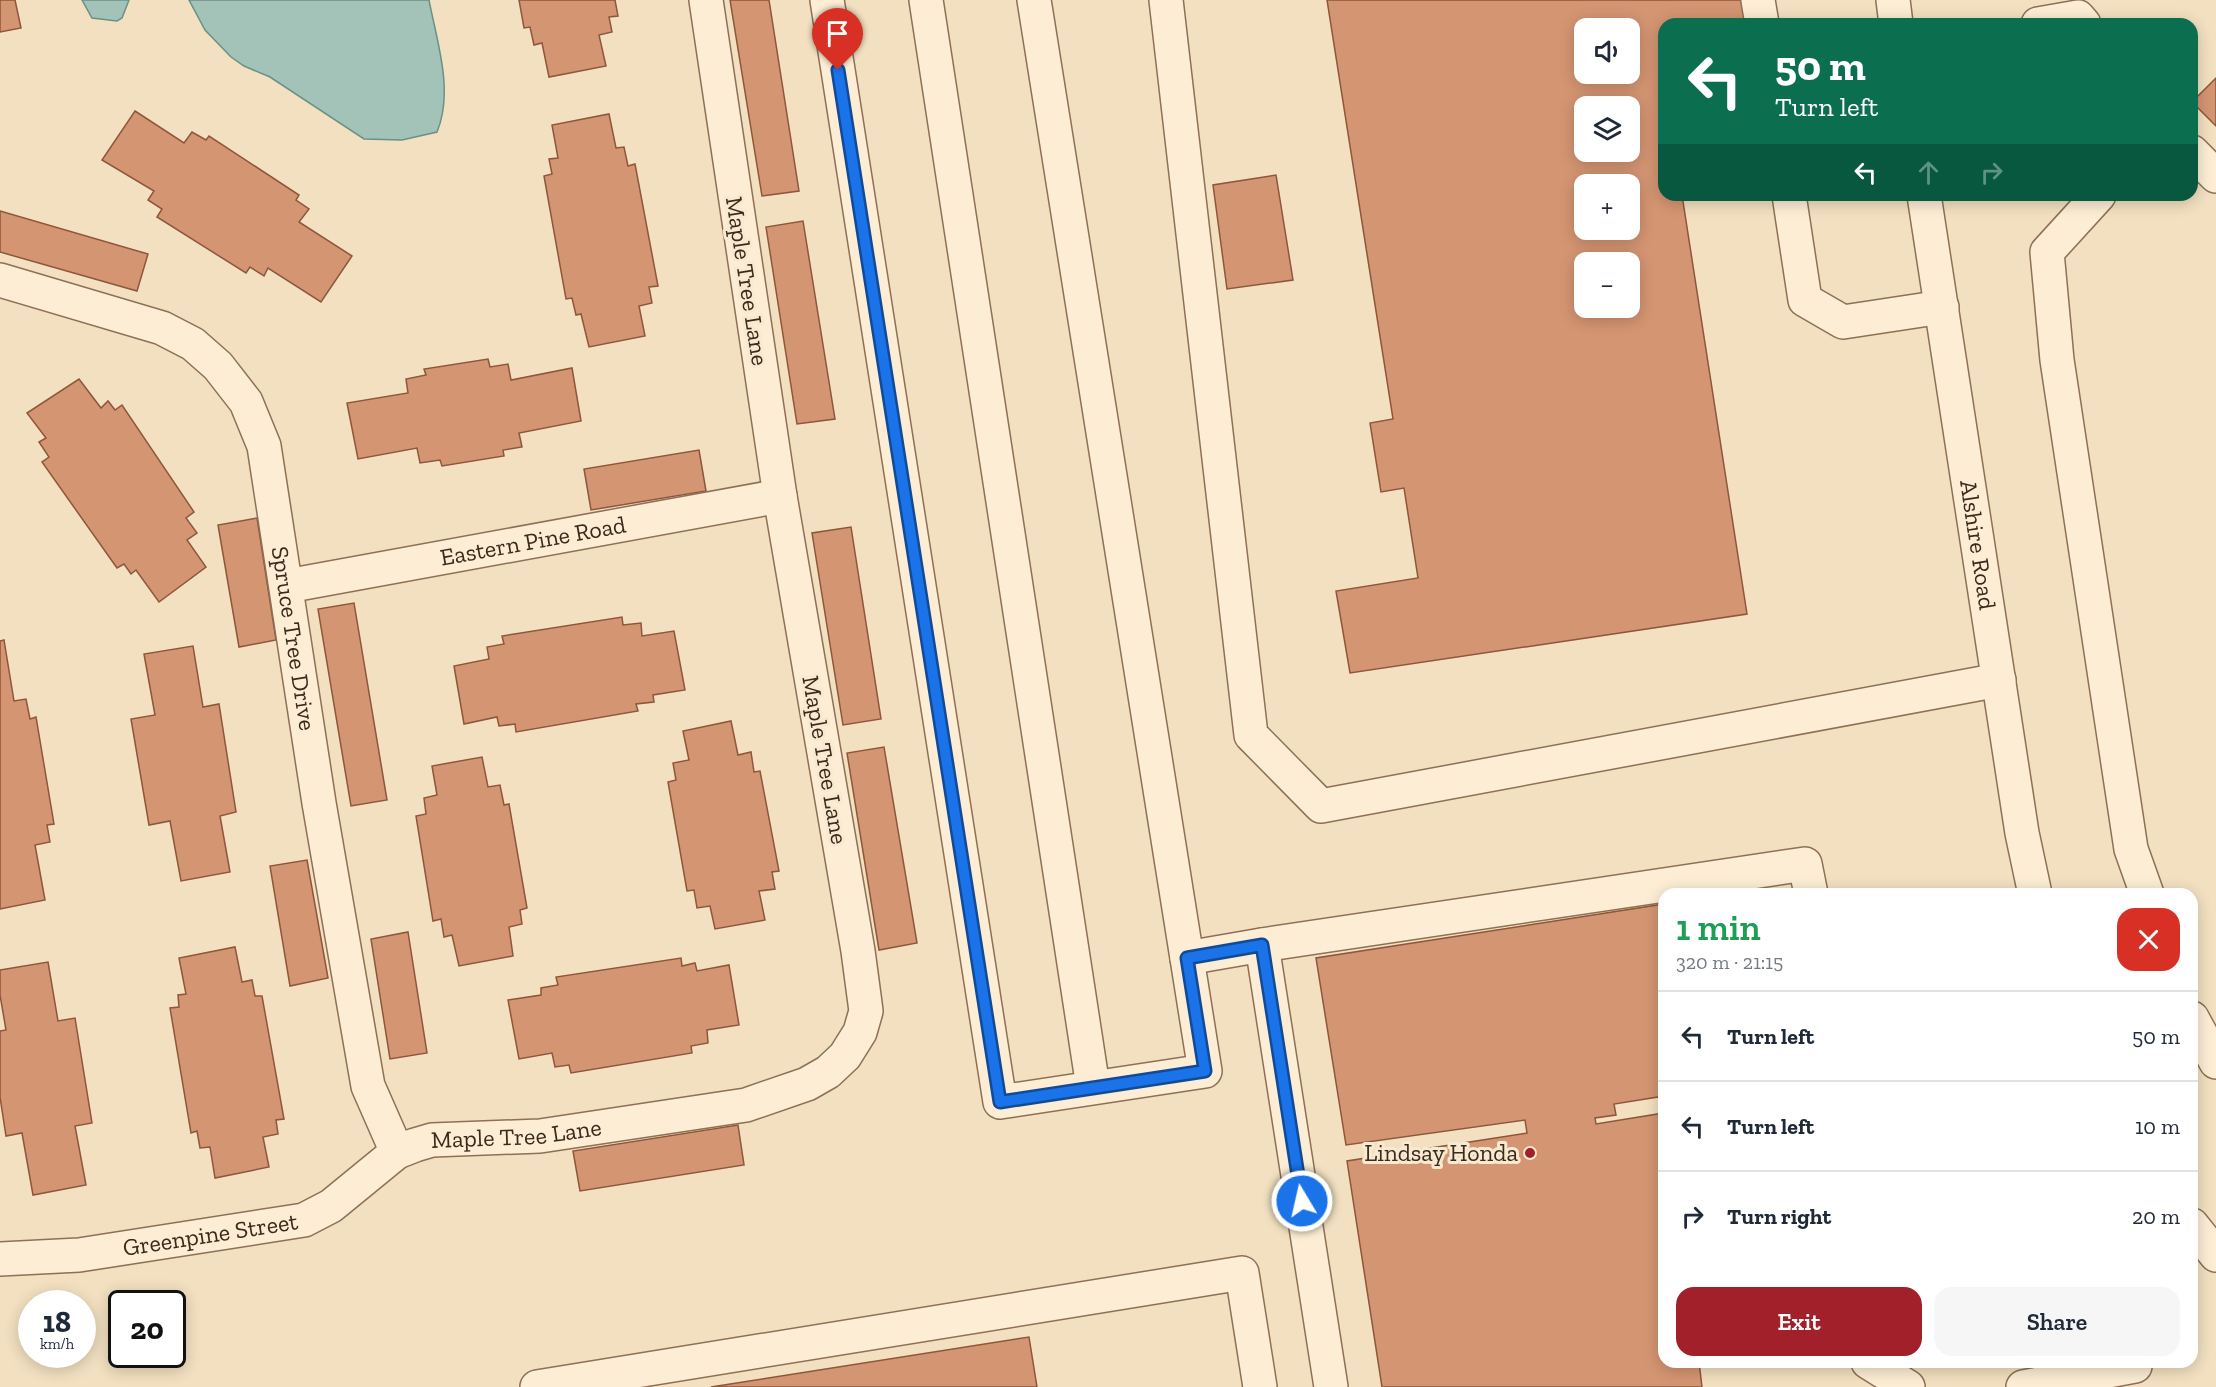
<!DOCTYPE html>
<html lang="en">
<head>
<meta charset="utf-8">
<style>
	body { margin:0; font-family:"Zilla Slab",serif; background:#f6f6f7; color:#1f2937; height:100vh; display:flex; flex-direction:column; font-size:22px; white-space:nowrap }
	* { box-sizing:border-box; margin:0 }
	p { font-size:20px; color:#747a83 }
	.icon { flex:none; width:33px; height:33px; fill:none; stroke:currentColor; stroke-width:2; stroke-linecap:round; stroke-linejoin:round }
	.map { position:relative; flex:1; overflow:hidden }
	.details { position:absolute; left:1658px; top:888px; width:540px; height:480px; display:flex; flex-direction:column; background:#fff; border-radius:18px; box-shadow:0 3px 15px #0003 }
	.details>* { flex:none }
	.top-card { position:absolute; left:1658px; top:18px; width:540px; height:183px; border-radius:18px; box-shadow:0 3px 15px #0003; background:#0b6e4f; color:#fff; overflow:hidden }
	.fabs { position:absolute; left:1574px; top:18px; display:grid; gap:12px }
	.fabs a { display:grid; place-items:center; width:66px; height:66px; border-radius:12px; background:#fff; box-shadow:0 3px 15px #0003; font-size:30px }
	.speed { position:absolute; left:18px; top:1290px; display:flex; gap:12px; font-size:30px; font-weight:700; text-align:center }
	.speed>* { display:grid; place-content:center; width:78px; height:78px; border-radius:50%; background:#fff; box-shadow:0 3px 15px #0003; line-height:1 }
	.speed small { font-size:15px; font-weight:400 }
	.speed .limit { border:3px solid #111; border-radius:9px; background:#fff; color:#111 }
	.pin { position:absolute; display:grid; place-items:center; width:51px; height:51px; color:#fff; margin:-62px -26px; border-radius:50% 50% 50% 0; rotate:-45deg; box-shadow:0 0 6px #0007 }
	.pin .icon { rotate:45deg }
	.me { position:absolute; width:66px; margin:-33px; rotate:351deg; stroke-linejoin:round; filter:drop-shadow(0 0 4px #0008) }
	.turn { display:flex; align-items:center; gap:21px; height:126px; padding:0 18px; font-size:27px }
	.turn .icon { width:78px; height:78px; stroke-width:2.5 }
	.turn b { display:block; font-size:42px; line-height:51px }
	.lanes { display:flex; align-items:center; height:57px; padding:0 18px; background:#0003; justify-content:center; gap:30px; direction:ltr }
	.lanes .off { opacity:.35 }
	.round { display:grid; place-items:center; flex:none; width:63px; height:63px; border-radius:18px; background:#f6f6f7 }
	.summary { display:flex; align-items:center; justify-content:space-between; height:102px; padding:0 18px }
	h1 { font-size:36px; font-weight:600; line-height:45px; color:#1e9e55 }
	.cta { display:flex; gap:12px; margin-top:auto; padding:12px 18px }
	.cta a { flex:1; height:69px; border-radius:18px; background:#a12029; color:#fff; font-size:24px; font-weight:600; line-height:69px; text-align:center }
	.cta a+a { background:#f6f6f7; color:#1f2937 }
	ul { padding:0; list-style:none }
	li { display:flex; align-items:center; gap:18px; height:90px; padding:0 18px; border-top:2px solid #e0e1e3 }
	li div { flex:1 }
	li b { display:block; font-size:22px }
	li em { font-style:normal }
	.map>svg:first-child { display:block }
</style>
</head>
<body>
<div class="map">
<svg width="2216" height="1387" viewBox="0 0 2216 1387">
	<rect width="100%" height="100%" fill="#f2e0c0"/>
	<g fill="#a3c3b8" stroke="#699286" stroke-width="1.5">
		<path d="M82,0H129L122,18L117,21L92,18Z"/>
		<path d="M189,0H429C437,42 454,91 437,132L402,140L364,139L270,77L244,66L231,57L205,30Z"/>
	</g>
	<g fill="#d49572" stroke="#8e563a" stroke-width="1.5" fill-rule="evenodd">
		<path d="M0,0H15L21,28L0,32Z"/>
		<path d="M519,0H615L618,16L609,17L612,32L599,35L606,66L549,77L542,43L534,45L530,27L524,28Z"/>
		<path d="M730,0H769L799,191L762,196Z"/>
		<path d="M1327,0H1742L1745,24H1664V195H1682L1747,614L1350,673L1336,591L1418,578L1404,488L1381,492L1370,423L1393,419ZM1584,28H1629V74H1584ZM1584,106H1629V152H1584ZM1584,184H1629V230H1584ZM1584,262H1629V308H1584Z"/>
		<path d="M2216,78V126L2192,102Z"/>
		<path d="M135,111L184,143L192,132L206,140L209,136L299,195L296,200L309,209L299,222L352,256L321,302L268,268L264,276L250,267L246,273L157,217L162,209L148,200L154,191L102,160Z"/>
		<path d="M609,114L616,148L624,147L628,166L635,164L658,286L649,287L652,303L639,306L645,336L589,347L581,314L576,315L572,298L566,299L544,176L552,174L549,159L558,158L552,125Z"/>
		<path d="M1276,175L1293,280L1227,289L1213,185Z"/>
		<path d="M0,211L148,254L137,291L0,252Z"/>
		<path d="M803,221L835,419L797,424L766,227Z"/>
		<path d="M488,359L490,367L508,364L511,380L572,368L581,421L519,433L522,447L503,450L504,456L442,466L440,460L420,463L417,448L358,459L347,403L408,393L406,379L426,375L424,369Z"/>
		<path d="M79,379L101,408L108,401L115,410L122,405L194,512L186,518L197,533L187,540L206,567L159,602L136,570L131,574L124,564L117,568L42,462L49,457L39,442L46,438L27,413Z"/>
		<path d="M699,450L706,491L591,510L584,469Z"/>
		<path d="M257,518L276,640L239,647L218,525Z"/>
		<path d="M851,527L881,719L843,725L812,533Z"/>
		<path d="M354,603L387,800L351,806L318,609Z"/>
		<path d="M622,617L623,625L641,623L642,636L674,631L685,690L653,695L654,702L636,704L638,711L516,732L515,724L499,726L497,717L464,724L454,666L489,659L487,647L504,644L502,636Z"/>
		<path d="M4,640L14,701L26,699L30,719L36,717L54,824L47,825L50,842L35,845L45,900L0,909V641Z"/>
		<path d="M193,646L203,707L219,704L236,812L220,816L230,872L181,881L170,821L149,825L131,719L155,715L144,654Z"/>
		<path d="M731,721L738,755L751,752L754,772L760,771L779,871L772,872L775,889L759,891L765,920L715,929L710,906L697,908L694,890L687,891L668,782L676,780L673,763L689,760L683,731Z"/>
		<path d="M884,747L917,943L879,950L847,753Z"/>
		<path d="M482,757L488,787L500,785L504,805L509,804L527,908L520,910L522,924L509,927L513,956L459,966L452,935L444,937L441,919L433,921L416,816L426,814L424,798L437,795L432,766Z"/>
		<path d="M307,860L328,978L290,986L270,866Z"/>
		<path d="M1664,904V1096L1614,1104L1616,1115L1595,1118L1596,1124L1664,1113V1362H1699L1702,1387H1382L1347,1161L1527,1133L1525,1120L1346,1145L1316,958Z"/>
		<path d="M408,932L427,1053L390,1059L371,939Z"/>
		<path d="M235,947L242,982L252,980L255,996H262L284,1119L276,1120L278,1134L263,1137L269,1167L215,1178L210,1147L200,1148L197,1131L191,1133L170,1008L179,1007L178,995L186,994L179,958Z"/>
		<path d="M681,958L682,966L695,963L697,971L729,965L739,1025L707,1030L708,1043L691,1046L692,1053L571,1073L569,1065L555,1067L552,1053L519,1059L508,1000L541,995V988L558,985L556,977Z"/>
		<path d="M48,962L58,1021L75,1018L92,1123L75,1126L86,1185L33,1195L22,1133L6,1136L0,1097V1031L6,1030L0,995V970Z"/>
		<path d="M738,1125L744,1165L580,1191L573,1151Z"/>
		<path d="M1029,1337L1037,1387H711Z"/>
	</g>
	<g fill="none" stroke-linecap="round" stroke-linejoin="round">
		<g stroke="#8d7056" stroke-width="36">
			<g id="minor">
				<path d="M827,0L1000,1102L1205,1071L1034,0"/>
				<path d="M926,0L1093,1087"/>
				<path d="M1166,0L1251,735L1321,806L1999,680"/>
				<path d="M1758,0L1762,24"/>
				<path d="M1893,0L1896,24"/>
				<path d="M2038,24L2078,17L2084,24"/>
				<path d="M2192,152L2216,176"/>
				<path d="M1789,195L1805,300L1843,322L1942,307"/>
				<path id="s1" d="M1924,195L2022,833L2035,894"/>
				<path d="M2099,195L2047,252L2057,360L2131,849L2147,894"/>
				<path id="s2" d="M0,280L162,328L193,344L218,366L246,402L264,446L319,803L368,1086L397,1152"/>
				<path id="s3" d="M287,586L780,496"/>
				<path d="M1187,958L1262,945"/>
				<path d="M2192,1018L2216,1062"/>
				<path d="M2192,1225L2216,1255"/>
				<path id="s4" d="M0,1259L79,1255L304,1220L331,1206L397,1152L415,1145L432,1140L540,1136L746,1105L807,1084L828,1072L845,1056L860,1032L866,1011L858,951L780,496L706,0"/>
				<path d="M1868,1362L1908,1387"/>
				<path d="M537,1387L1242,1273L1260,1387"/>
				<path d="M1331,1387L1262,945L1805,864L1811,894"/>
				<path d="M2023,1387L2135,1366"/>
			</g>
		</g>
		<use href="#minor" stroke="#fcedd4" stroke-width="33"/>
	</g>
	<g fill="none" stroke-linecap="round" stroke-linejoin="round">
		<g stroke="#114b97" stroke-width="15">
			<path id="route" d="M838,70L1000,1102L1205,1071L1187,958L1262,945L1302,1201"/>
		</g>
		<use href="#route" stroke="#1a73e8" stroke-width="10"/>
	</g>
	<circle fill="#a12029" stroke="#f8ead0" stroke-width="2" cx="1530" cy="1153" r="6"/>
	<g text-anchor="middle" stroke-width="6" stroke-linejoin="round" paint-order="stroke">
		<g font-size="24" fill="#3b291c" stroke="#f8ead0">
			<text transform="translate(747 281) rotate(81)" y="8">Maple Tree Lane</text>
			<text dy="8" stroke="none"><textPath href="#s3" startOffset="250">Eastern Pine Road</textPath></text>
			<text dy="8" stroke="none"><textPath href="#s1" startOffset="354">Alshire Road</textPath></text>
			<text dy="8" stroke="none"><textPath href="#s2" startOffset="525">Spruce Tree Drive</textPath></text>
			<text transform="translate(825 760) rotate(80)" y="8">Maple Tree Lane</text>
			<text dy="8" stroke="none"><textPath href="#s4" startOffset="544">Maple Tree Lane</textPath></text>
			<text dy="8" stroke="none"><textPath href="#s4" startOffset="212">Greenpine Street</textPath></text>
		</g>
		<g font-size="24" fill="#3b291c" stroke="#f8ead0" text-anchor="end">
			<text x="1518" y="1161">Lindsay Honda</text>
		</g>
	</g>
</svg>
<div class="fabs">
<a><svg class="icon" aria-label="sound" viewBox="0 0 24 24"><path d="M4 9h4l5-4v14l-5-4H4zM17 9q2 3 0 6"/></svg></a>
<a><svg class="icon" aria-label="layers" viewBox="0 0 24 24"><path d="M12 4l9 5-9 5-9-5zM3 14l9 5 9-5"/></svg></a>
<a>+</a>
<a>−</a>
</div>
<div class="speed"><div>18<small>km/h</small></div><div class="limit">20</div></div>
<div class="pin" style="left:838px;top:70px;background:#d93025"><svg class="icon" aria-label="arrive" viewBox="0 0 24 24"><path d="M6 21V4h12l-3 4 3 4H6"/></svg></div>
<svg class="me" style="left:1302px;top:1201px" viewBox="-20 -20 40 40"><circle r="17" fill="#1a73e8" stroke="#fff" stroke-width="3"/><path d="M0-11L8 9 0 5-8 9z" fill="#fff"/></svg>
<div class="top-card">
<div class="turn"><svg class="icon" aria-label="left" viewBox="0 0 24 24"><path d="M17 20v-9H6M10 6l-5 5 5 5"/></svg><div><b>50 m</b>Turn left</div></div>
<div class="lanes"><svg class="icon" aria-label="left" viewBox="0 0 24 24"><path d="M17 20v-9H6M10 6l-5 5 5 5"/></svg><svg class="icon off" aria-label="ahead" viewBox="0 0 24 24"><path d="M12 20V5M6 11l6-6 6 6"/></svg><svg class="icon off" aria-label="right" viewBox="0 0 24 24"><path d="M7 20v-9h11M14 6l5 5-5 5"/></svg></div>
</div>
<section class="details">
<div class="summary"><div><h1>1 min</h1><p>320 m · 21:15</p></div><a class="round" style="background:#d93025;color:#fff"><svg class="icon" aria-label="close" viewBox="0 0 24 24"><path d="M6 6l12 12M18 6L6 18"/></svg></a></div>
<ul>
<li><svg class="icon" aria-label="left" viewBox="0 0 24 24"><path d="M17 20v-9H6M10 6l-5 5 5 5"/></svg><div><b>Turn left</b></div><em>50 m</em></li>
<li><svg class="icon" aria-label="left" viewBox="0 0 24 24"><path d="M17 20v-9H6M10 6l-5 5 5 5"/></svg><div><b>Turn left</b></div><em>10 m</em></li>
<li><svg class="icon" aria-label="right" viewBox="0 0 24 24"><path d="M7 20v-9h11M14 6l5 5-5 5"/></svg><div><b>Turn right</b></div><em>20 m</em></li>
</ul>
<div class="cta"><a>Exit</a><a>Share</a></div>
</section>
</div>
</body>
</html>
